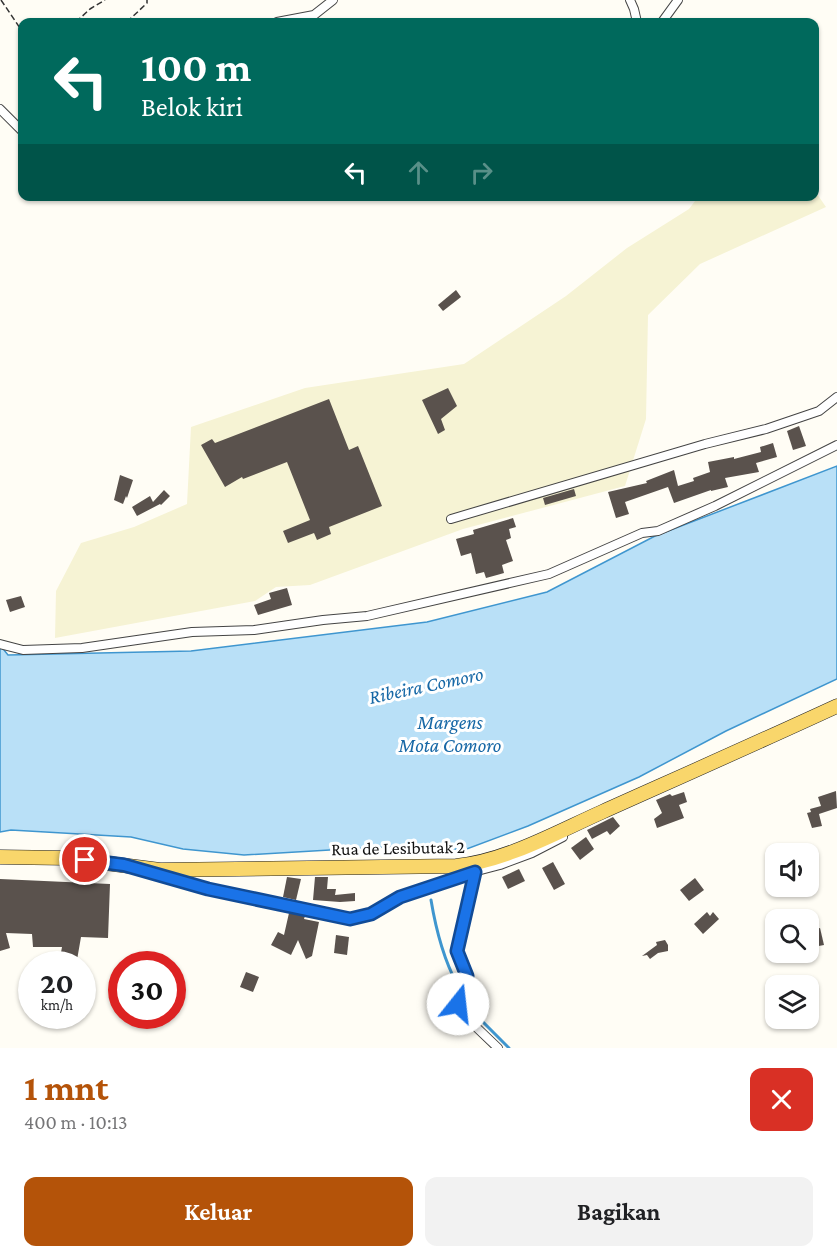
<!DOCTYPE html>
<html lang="id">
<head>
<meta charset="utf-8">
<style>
	body { margin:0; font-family:"Crimson Pro",serif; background:#f2f2f2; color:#202124; height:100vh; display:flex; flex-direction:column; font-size:22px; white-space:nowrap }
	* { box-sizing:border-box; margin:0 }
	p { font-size:20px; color:#757577 }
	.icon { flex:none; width:33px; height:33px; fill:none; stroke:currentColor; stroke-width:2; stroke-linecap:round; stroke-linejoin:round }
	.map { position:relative; height:1048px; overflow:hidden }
	.sheet { display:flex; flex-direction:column; background:#fff; flex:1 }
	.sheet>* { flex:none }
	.guide { position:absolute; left:18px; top:18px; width:801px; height:183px; border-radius:12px; box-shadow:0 2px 4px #0004; background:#00695c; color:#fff; overflow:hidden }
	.fabs { position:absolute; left:765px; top:843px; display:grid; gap:12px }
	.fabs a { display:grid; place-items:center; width:54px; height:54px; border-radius:12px; background:#fff; box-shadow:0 2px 4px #0004; font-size:30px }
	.speed { position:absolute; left:18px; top:951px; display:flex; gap:12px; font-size:30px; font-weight:700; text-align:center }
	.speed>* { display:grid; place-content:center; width:78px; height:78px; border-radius:50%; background:#fff; box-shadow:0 2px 4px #0004; line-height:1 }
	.speed small { font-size:15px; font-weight:400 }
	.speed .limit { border:9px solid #d22; background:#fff; color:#111 }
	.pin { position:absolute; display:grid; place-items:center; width:51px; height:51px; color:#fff; margin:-26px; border:3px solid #fff; border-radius:50%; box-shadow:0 2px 6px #0007 }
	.me { position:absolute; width:66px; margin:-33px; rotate:16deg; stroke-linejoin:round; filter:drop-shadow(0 0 4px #0008) }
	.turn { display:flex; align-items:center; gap:21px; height:126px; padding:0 24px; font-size:27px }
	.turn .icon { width:78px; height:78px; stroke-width:2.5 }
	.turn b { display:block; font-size:42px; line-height:51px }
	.lanes { display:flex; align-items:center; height:57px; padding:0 24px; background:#0003; justify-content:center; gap:30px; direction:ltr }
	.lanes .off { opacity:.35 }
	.round { display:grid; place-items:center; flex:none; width:63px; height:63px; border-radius:12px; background:#f2f2f2 }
	.head { display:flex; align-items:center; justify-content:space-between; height:102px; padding:0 24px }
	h1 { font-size:36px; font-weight:700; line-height:45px; color:#b45309 }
	.cta { display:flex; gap:12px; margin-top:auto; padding:12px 24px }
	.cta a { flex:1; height:69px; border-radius:12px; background:#b45309; color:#fff; font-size:24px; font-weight:700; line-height:69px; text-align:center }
	.cta a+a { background:#f2f2f2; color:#202124 }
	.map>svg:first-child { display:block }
</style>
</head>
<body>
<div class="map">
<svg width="837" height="1048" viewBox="0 0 837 1048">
	<rect width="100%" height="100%" fill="#fffdf5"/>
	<path fill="#f6f3d4" d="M815,191L826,207L700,264L648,315L646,419L625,486L463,529L310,585L276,587L255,601L55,638L56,591L81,543L134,527L187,504L191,427L305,388L464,364L566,296L627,248L689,209L698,197L814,196Z"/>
	<path fill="#b9e0f7" stroke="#3f96cf" stroke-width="1.5" d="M837,466V679L726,731L639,777L528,826L464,850L414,845L244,855L183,849L131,837L11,830L0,832V645L8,655L191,651L427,622L547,592L655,536Z"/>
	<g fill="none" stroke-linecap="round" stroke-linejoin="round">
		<g stroke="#3f96cf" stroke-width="3">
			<path d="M431,900C436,930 443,958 457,984"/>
			<path d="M467,1003L472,1011L509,1048"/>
		</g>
	</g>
	<g fill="#5a524d">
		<path d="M456,290L461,297L443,311L438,305Z"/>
		<path d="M448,388L457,406L441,419L445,430L438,434L422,400Z"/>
		<path d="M329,399L349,450L358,446L382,506L329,527L331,534L317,540L314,533L288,543L283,531L310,520L287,462L243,479L242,477L225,487L201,445L212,439L215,443Z"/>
		<path d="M799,426L806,446L793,450L787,431Z"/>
		<path d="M773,443L777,457L756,463L759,472L725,478L728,487L711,491V490L674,503L668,487L625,502L629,514L616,518L608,492L647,483L646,481L674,470L678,486L694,481L693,478L710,472L708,462L734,457V459L761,452L760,447Z"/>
		<path d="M120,475L133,480L127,498L126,496L123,504L114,500Z"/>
		<path d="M574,489L576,496L545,505L543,498Z"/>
		<path d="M164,490L170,496L161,505L160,504L137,516L132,507L150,496L153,502Z"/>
		<path d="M513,518L516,527L509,529L511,538L506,540L513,561L502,565L504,573L497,575L486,578L484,572L476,574L471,553L461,556L456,539L474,534L473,530Z"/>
		<path d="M287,588L292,605L258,615L254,605L271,599L269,593Z"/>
		<path d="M21,596L25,607L10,612L6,600Z"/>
		<path d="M836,791L837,808L819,814L822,826L812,828L807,813L811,812L810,809L821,806L818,797Z"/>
		<path d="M684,792L687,802L679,805L684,818L657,828L654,819L662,813L656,800L670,794L672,796Z"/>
		<path d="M613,817L620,826L610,835L607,831L592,839L587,830Z"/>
		<path d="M586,837L594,849L580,860L571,848Z"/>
		<path d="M553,862L565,884L554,890L542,868Z"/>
		<path d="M519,869L525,881L508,889L502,877Z"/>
		<path d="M287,877L301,879L296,900L283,897Z"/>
		<path d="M315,877H328L327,889H336L335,895L355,893V901L340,902L313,900Z"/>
		<path d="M695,878L704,890L689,901L680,890Z"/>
		<path d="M0,879L110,884L108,938L81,937L77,960L60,958L62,947H33L32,934L6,933L10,948L0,951Z"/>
		<path d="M707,912L710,916L713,912L719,919L703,934L694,924Z"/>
		<path d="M289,913L305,916L304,919L319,922L312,956L306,959L298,940L291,955L271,945L278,932L284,935Z"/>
		<path d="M820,928L824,945L808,948V931Z"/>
		<path d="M336,935L349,937L347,955L334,953Z"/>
		<path d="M665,940L668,945V951L658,953L650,959L647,955L642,956L657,945L656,942Z"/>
		<path d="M246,972L259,977L253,992L240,987Z"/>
	</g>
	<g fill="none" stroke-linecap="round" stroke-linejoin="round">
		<g stroke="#444" stroke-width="10">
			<g id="minor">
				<path d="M630,0L634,9L637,22"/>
				<path d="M277,22L314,15L333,0"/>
				<path d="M662,22L678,0"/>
				<path d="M0,109L22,131"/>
				<path d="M451,519L705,444L766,429L819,411L837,397"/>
				<path d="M0,644L23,650L82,648L192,632L254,630L323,620L367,616L549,574L642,533L658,531L715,506L837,445"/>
				<path d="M475,872L457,951L467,976L458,1003L476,1027L498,1048"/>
				<path d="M156,874L208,889L350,919L371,913L400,897L462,875L500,865L532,853L563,837"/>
			</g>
		</g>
		<g stroke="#222" stroke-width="15">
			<path id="primary" d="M0,857L66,858L160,870L456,866C506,861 557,832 602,812C680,777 759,742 837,706"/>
		</g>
		<g stroke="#333" stroke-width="1.5" stroke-dasharray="6 3" stroke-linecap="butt">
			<path d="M1,0L22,31"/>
			<path d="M76,22L90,9L105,0"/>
			<path d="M127,22L147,3V0"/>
		</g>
		<use href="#minor" stroke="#fff" stroke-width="8"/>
		<use href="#primary" stroke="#f9d66b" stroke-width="14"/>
	</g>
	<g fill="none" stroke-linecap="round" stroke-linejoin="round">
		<g stroke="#114b97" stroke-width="15">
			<path id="route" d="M85,860L124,865L208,889L350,919L371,914L400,897L475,872L457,951L467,976L458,1004"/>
		</g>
		<use href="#route" stroke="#1a73e8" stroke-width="10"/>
	</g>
	<g text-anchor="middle" stroke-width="6" stroke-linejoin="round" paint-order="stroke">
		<g font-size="18" fill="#111" stroke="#fff">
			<text transform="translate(398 848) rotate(-1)" y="6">Rua de Lesibutak 2</text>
		</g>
		<g font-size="20" font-style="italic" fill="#1768a6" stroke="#fff">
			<text transform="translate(426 685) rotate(-12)" y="7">Ribeira Comoro</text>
			<text x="450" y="729">Margens<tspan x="450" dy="23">Mota Comoro</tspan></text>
		</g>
	</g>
</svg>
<div class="fabs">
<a><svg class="icon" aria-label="sound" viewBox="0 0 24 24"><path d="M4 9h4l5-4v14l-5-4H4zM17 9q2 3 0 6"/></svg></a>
<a><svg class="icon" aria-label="search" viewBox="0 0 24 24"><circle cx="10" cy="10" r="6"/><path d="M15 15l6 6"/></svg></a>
<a><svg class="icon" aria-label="layers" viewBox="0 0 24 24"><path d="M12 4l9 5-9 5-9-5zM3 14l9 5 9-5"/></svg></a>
</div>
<div class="speed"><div>20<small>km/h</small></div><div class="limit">30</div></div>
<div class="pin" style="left:85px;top:860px;background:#d93025"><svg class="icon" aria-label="arrive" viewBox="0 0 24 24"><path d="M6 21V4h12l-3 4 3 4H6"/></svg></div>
<svg class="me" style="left:458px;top:1004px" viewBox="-20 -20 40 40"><circle r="19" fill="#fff"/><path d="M0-13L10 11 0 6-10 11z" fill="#1a73e8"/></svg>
<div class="guide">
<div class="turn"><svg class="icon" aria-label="left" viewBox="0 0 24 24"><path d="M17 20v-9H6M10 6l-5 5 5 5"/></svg><div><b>100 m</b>Belok kiri</div></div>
<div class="lanes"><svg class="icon" aria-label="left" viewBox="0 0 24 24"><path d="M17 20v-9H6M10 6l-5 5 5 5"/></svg><svg class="icon off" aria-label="ahead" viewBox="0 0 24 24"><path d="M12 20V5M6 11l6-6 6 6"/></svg><svg class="icon off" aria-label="right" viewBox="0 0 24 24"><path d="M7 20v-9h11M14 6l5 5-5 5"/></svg></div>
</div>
</div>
<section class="sheet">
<div class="head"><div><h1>1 mnt</h1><p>400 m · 10:13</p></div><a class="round" style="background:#d93025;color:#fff"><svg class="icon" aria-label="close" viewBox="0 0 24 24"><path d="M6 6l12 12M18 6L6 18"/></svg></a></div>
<div class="cta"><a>Keluar</a><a>Bagikan</a></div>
</section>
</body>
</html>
